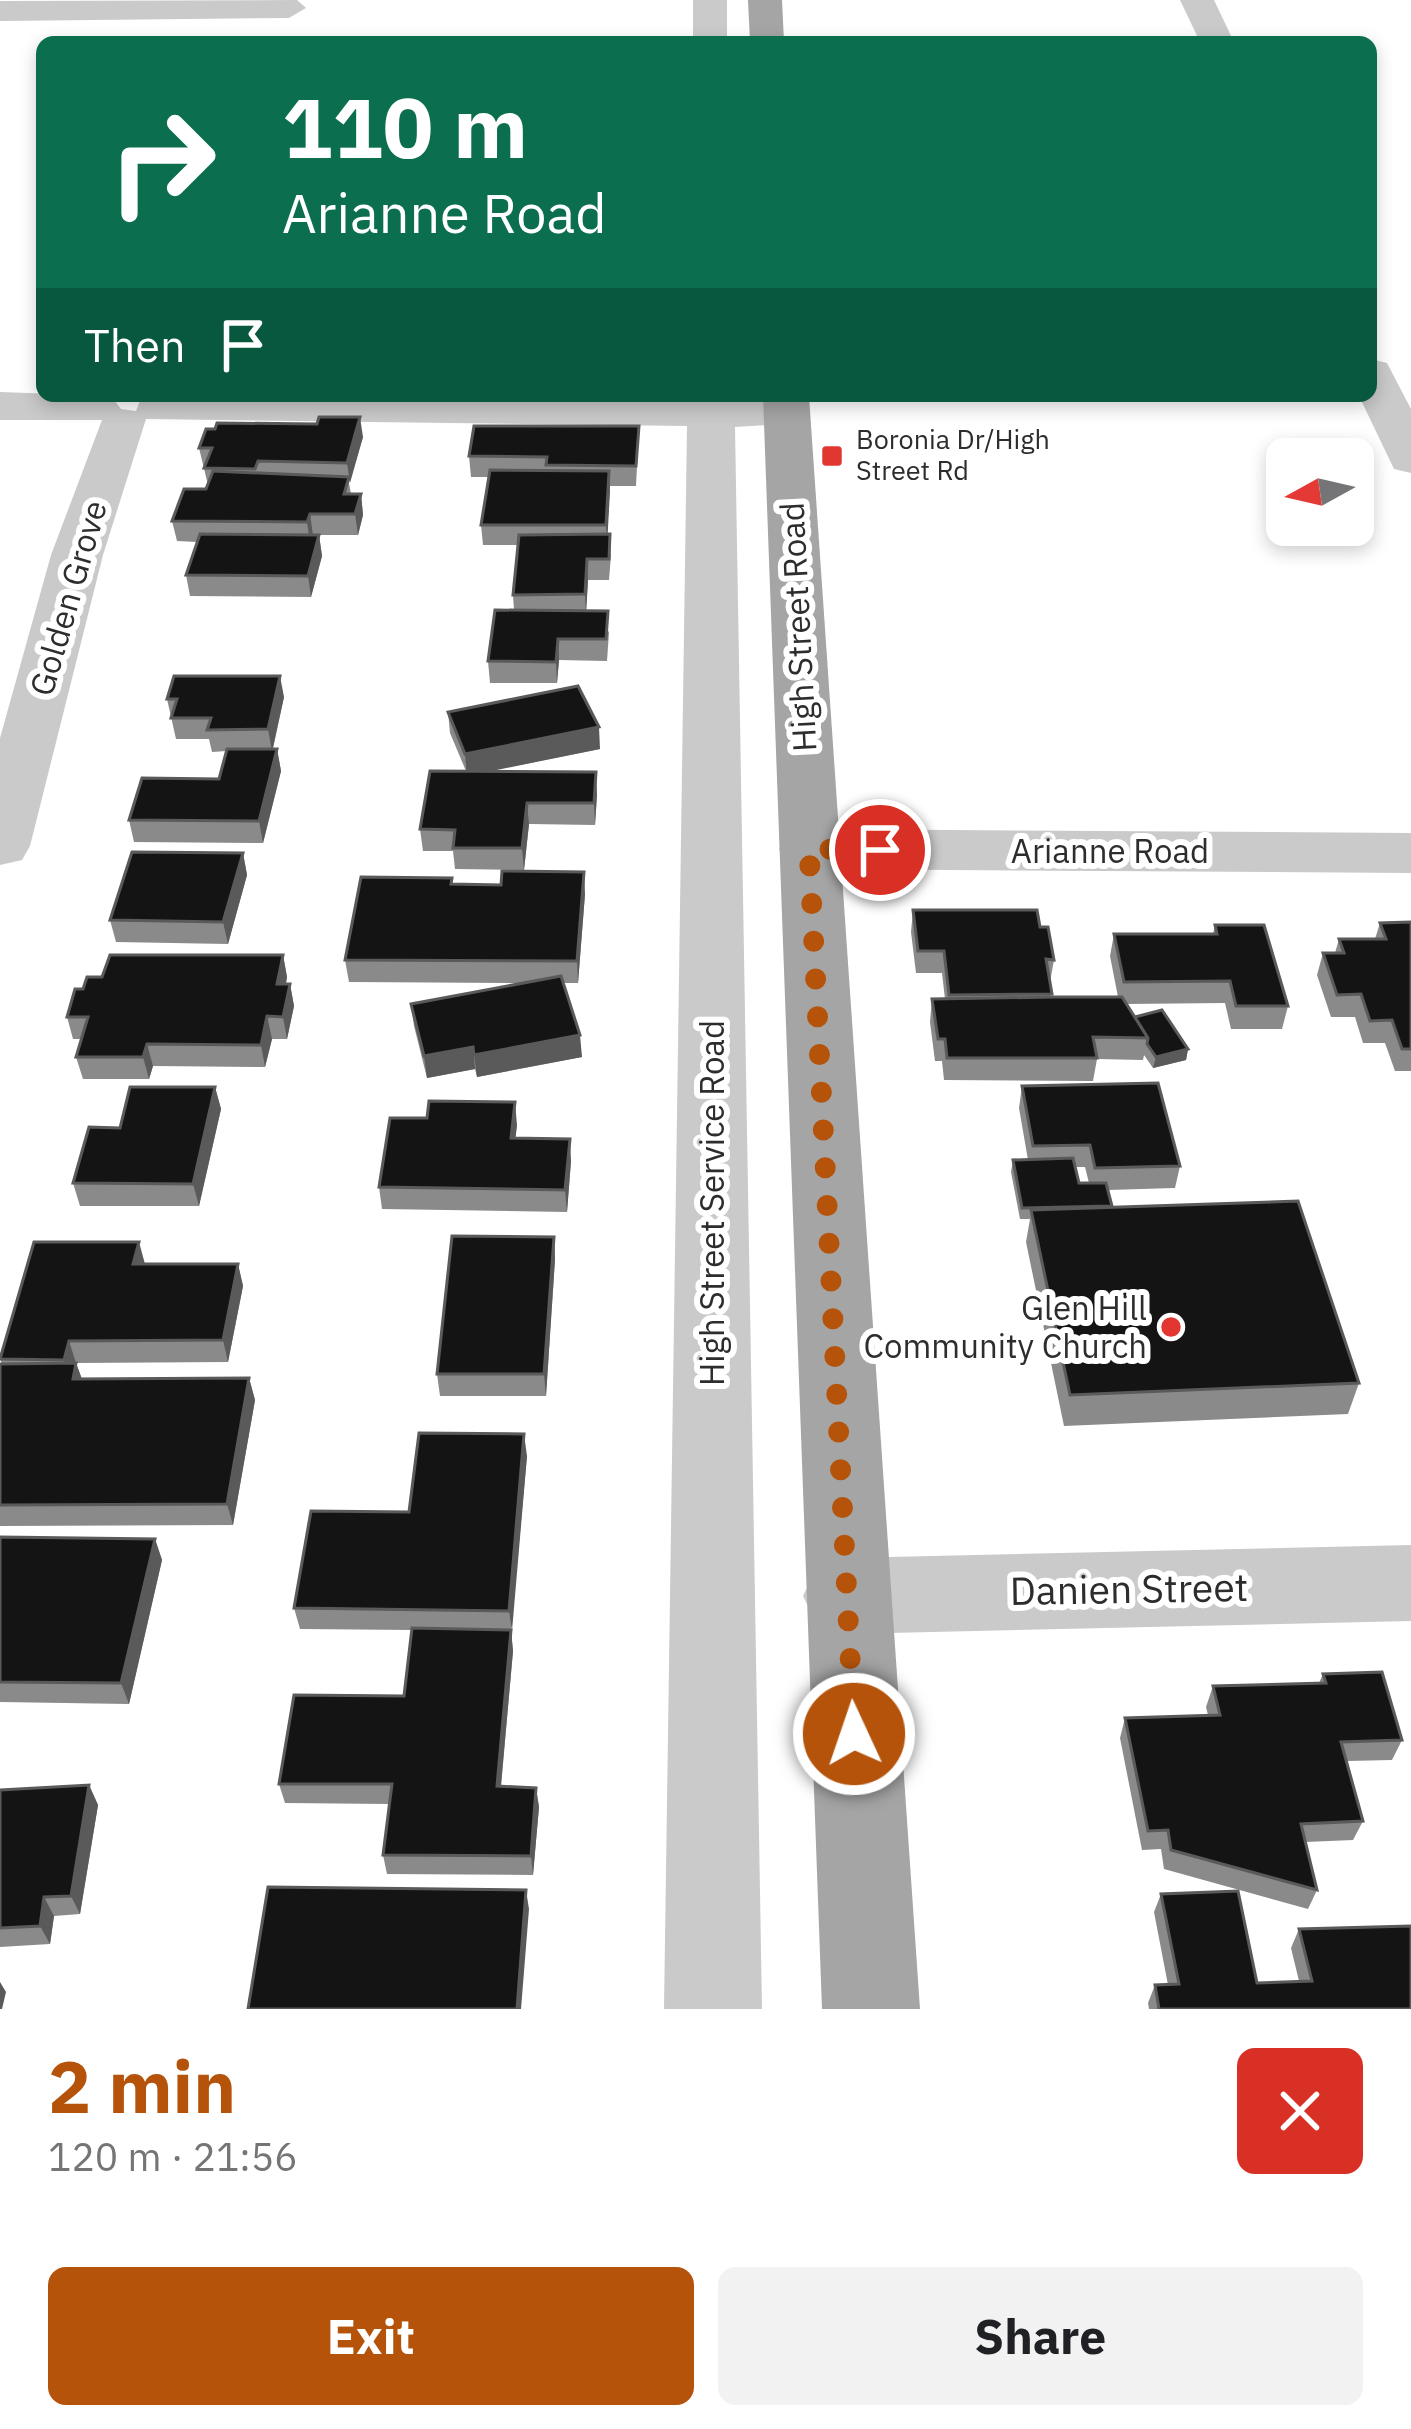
<!DOCTYPE html>
<html lang="en">
<head>
<meta charset="utf-8">
<style>
	body { margin:0; font-family:"IBM Plex Sans",sans-serif; background:#f2f2f2; color:#202124; height:100vh; display:flex; flex-direction:column; font-size:45px; white-space:nowrap }
	* { box-sizing:border-box; margin:0 }
	p { font-size:39px; color:#757577 }
	.icon { flex:none; width:66px; height:66px; fill:none; stroke:currentColor; stroke-width:2; stroke-linecap:round; stroke-linejoin:round }
	.map { position:relative; height:2009px; overflow:hidden }
	.side { display:flex; flex-direction:column; background:#fff; flex:1 }
	.side>* { flex:none }
	.hud { position:absolute; left:36px; top:36px; width:1341px; height:366px; border-radius:18px; box-shadow:0 6px 18px #0003; background:#0b6e4f; color:#fff; overflow:hidden }
	.needle { width:78px; rotate:262deg }
	.buttons { position:absolute; left:1266px; top:438px; display:grid; gap:24px }
	.buttons a { display:grid; place-items:center; width:108px; height:108px; border-radius:18px; background:#fff; box-shadow:0 6px 18px #0003; font-size:60px }
	.pin { position:absolute; display:grid; place-items:center; width:102px; height:102px; color:#fff; margin:-51px; border:6px solid #fff; border-radius:50%; box-shadow:0 3px 12px #0007 }
	.me { position:absolute; width:132px; margin:-66px; rotate:357deg; stroke-linejoin:round; filter:drop-shadow(0 0 9px #0008) }
	.turn { display:flex; align-items:center; gap:42px; height:252px; padding:0 48px; font-size:54px }
	.turn .icon { width:156px; height:156px; stroke-width:2.5 }
	.turn b { display:block; font-size:84px; line-height:102px }
	.then { display:flex; align-items:center; height:114px; padding:0 48px; background:#0003; gap:24px; font-size:45px }
	.round { display:grid; place-items:center; flex:none; width:126px; height:126px; border-radius:18px; background:#f2f2f2 }
	.overview { display:flex; align-items:center; justify-content:space-between; height:204px; padding:0 48px }
	h1 { font-size:72px; font-weight:800; line-height:90px; color:#b45309 }
	.cta { display:flex; gap:24px; margin-top:auto; padding:24px 48px }
	.cta a { flex:1; height:138px; border-radius:18px; background:#b45309; color:#fff; font-size:48px; font-weight:800; line-height:138px; text-align:center }
	.cta a+a { background:#f2f2f2; color:#202124 }
	.map>svg:first-child { display:block }
</style>
</head>
<body>
<div class="map">
<svg width="1411" height="2009" viewBox="0 0 1411 2009">
	<rect width="100%" height="100%" fill="#fff"/>
	<g fill="none" stroke-linecap="round" stroke-linejoin="round">
		<g fill="#cacaca" fill-rule="evenodd">
			<rect x="693" y="0" width="34" height="42"/>
			<path d="M1180,0H1214L1234,42H1200Z"/>
			<path d="M0,1L297,0L306,8L289,18L0,21Z"/>
			<path d="M1371,359L1387,363L1411,409V473L1394,469L1359,396H1371Z"/>
			<path d="M0,392L111,396L121,409L136,411L141,398L149,396H734L804,403L810,413L804,423L735,427L762,2009H664L687,426L146,419L103,555L30,846L22,860L0,865V738L51,555L102,420H0Z"/>
			<path d="M809,829L1411,833V873L809,869L787,863L779,849L787,835Z"/>
			<path d="M1411,1545V1621L846,1634L816,1623L803,1596L816,1569L846,1558Z"/>
		</g>
		<g fill="#a5a5a5" fill-rule="evenodd">
			<path d="M748,0H782L784,42H750Z"/>
			<path d="M763,396H809L920,2009H822Z"/>
		</g>
	</g>
	<g fill="#8a8a8a" fill-rule="evenodd">
		<path d="M639,426L636,486H610L607,534L611,555L609,580H588L586,610L609,632L607,661L559,660L557,683H490L488,661L514,610L513,595L518,545H483L481,525L489,477H471L469,456Z"/>
		<path d="M363,437L349,483L351,494H361L363,515L358,535H319L322,556L311,597L190,596L186,575L197,542L177,541L172,521L206,489L208,485L199,448Z"/>
		<path d="M284,697L273,749H277L281,771L263,843L134,842L129,820L219,779L226,751L212,752L209,739H176L167,699Z"/>
		<path d="M448,712L600,749L489,771L597,794L595,825L529,824L524,870L455,869L453,851H423L420,829L466,771L450,733Z"/>
		<path d="M243,853L247,875L228,944L116,942L110,920Z"/>
		<path d="M452,878L453,884L585,894L578,983H564L582,1057L477,1077L475,1069L427,1078L414,1026L411,1004L522,983L349,982L345,960Z"/>
		<path d="M913,910L1040,927L1054,960L1050,982L1051,997H1118L1110,956L1114,934H1213L1215,925L1288,1006L1282,1029H1231L1225,1003L1126,1004L1135,1017L1188,1049L1186,1060L1153,1068L1144,1055L1143,1060L1097,1059L1093,1081L944,1080L942,1061H935L930,1022L932,999H945L942,973H916L911,932Z"/>
		<path d="M1411,922V1071H1395L1385,1043H1363L1355,1017H1331L1317,975L1323,953H1335L1339,939H1375L1380,923Z"/>
		<path d="M283,955L287,977L286,984H290L294,1006L287,1039H272L265,1067L153,1066L149,1079H83L76,1057L82,1039H73L67,1017L83,989L102,977Z"/>
		<path d="M1022,1086L1180,1166L1175,1188L1108,1190L1111,1207L1359,1383L1348,1414L1064,1426L1026,1242L1030,1219H1020L1011,1172L1013,1160H1028L1019,1108ZM1075,1167H1085L1089,1183H1079Z"/>
		<path d="M215,1087L221,1109L199,1206H80L73,1183L120,1128Z"/>
		<path d="M517,1125L515,1138L571,1161L567,1212L382,1209L379,1187Z"/>
		<path d="M554,1237L555,1259L546,1396H440L437,1374Z"/>
		<path d="M145,1264H238L243,1286L228,1362L76,1363L82,1379L249,1378L255,1400L233,1525L0,1526V1364H2L0,1359Z"/>
		<path d="M527,1456L511,1631L513,1651L501,1787L536,1788L539,1807L533,1875L387,1874L383,1855L389,1804L285,1803L279,1784L404,1696L412,1630L300,1629L294,1608L409,1512Z"/>
		<path d="M0,1537L155,1539L162,1560L129,1704L0,1702Z"/>
		<path d="M1323,1674L1402,1740L1392,1760L1347,1761L1363,1821L1353,1840L1305,1842L1317,1890L1308,1909L1164,1869L1161,1849L1142,1850L1120,1738L1125,1718L1208,1715L1206,1707L1213,1686L1319,1683Z"/>
		<path d="M89,1785L98,1805L80,1914L54,1916L50,1944L0,1947V1790Z"/>
		<path d="M1161,1894L1257,1983L1299,1981L1291,1948L1299,1929L1411,2009H1149L1148,2003L1155,1985H1168L1154,1912Z"/>
	</g>
	<g fill="#5a5a5a">
		<path d="M360,417L363,437L350,483L347,463Z"/>
		<path d="M609,471L610,491L607,546L606,525Z"/>
		<path d="M361,494L363,515L358,535L355,514Z"/>
		<path d="M310,514L313,535L310,543L307,522Z"/>
		<path d="M319,535L322,556L311,597L308,576Z"/>
		<path d="M587,559L588,580L586,615L585,594Z"/>
		<path d="M558,639L559,660L557,683L556,662Z"/>
		<path d="M280,676L284,697L272,751L268,729Z"/>
		<path d="M599,727L600,749L467,776L465,754Z"/>
		<path d="M277,749L281,771L263,843L259,821Z"/>
		<path d="M596,772L597,794L595,825L594,803Z"/>
		<path d="M527,803L529,824L524,870L522,848Z"/>
		<path d="M243,853L247,875L228,944L223,922Z"/>
		<path d="M584,872L585,894L578,983L577,961Z"/>
		<path d="M283,955L287,977L281,1006L277,984Z"/>
		<path d="M290,984L294,1006L287,1039L283,1017Z"/>
		<path d="M267,1016L272,1039L265,1067L261,1045Z"/>
		<path d="M580,1035L582,1057L477,1077L474,1055Z"/>
		<path d="M147,1044L153,1066L149,1079L143,1057Z"/>
		<path d="M473,1047L475,1069L427,1078L424,1056Z"/>
		<path d="M1188,1049L1186,1060L1153,1068L1156,1057Z"/>
		<path d="M215,1087L221,1109L199,1206L193,1184Z"/>
		<path d="M515,1102L517,1125L513,1160L511,1138Z"/>
		<path d="M570,1139L571,1161L567,1212L565,1190Z"/>
		<path d="M554,1237L555,1259L546,1396L544,1374Z"/>
		<path d="M139,1242L145,1264H133Z"/>
		<path d="M238,1264L243,1286L228,1362L223,1340Z"/>
		<path d="M69,1341L76,1363L71,1381L64,1360Z"/>
		<path d="M76,1363L84,1385L73,1379Z"/>
		<path d="M249,1378L255,1400L233,1525L227,1504Z"/>
		<path d="M524,1434L527,1456L512,1631L509,1611Z"/>
		<path d="M155,1539L162,1560L129,1704L121,1683Z"/>
		<path d="M511,1630L513,1651L499,1806L497,1786Z"/>
		<path d="M89,1785L98,1805L80,1914L71,1896Z"/>
		<path d="M536,1788L539,1807L533,1875L531,1856Z"/>
		<path d="M526,1890L529,1909L521,2009H517Z"/>
		<path d="M44,1897L54,1916L50,1944L40,1926Z"/>
		<path d="M0,1982L6,1992L2,2009H0Z"/>
	</g>
	<g fill="#141414" stroke="#5a5a5a" stroke-width="3">
		<path d="M319,417H360L347,463L258,461L255,469L204,468L212,448H199L206,429H215L217,423L317,424Z"/>
		<path d="M474,426H639L636,466L546,465L547,457L469,456Z"/>
		<path d="M490,470L609,471L606,525H481Z"/>
		<path d="M213,471L349,477L344,494H361L355,514H310L307,522L172,521L184,489H206Z"/>
		<path d="M200,534L319,535L308,576L186,575Z"/>
		<path d="M610,534L609,559H587L585,594L513,595L519,535Z"/>
		<path d="M495,610L608,611L606,639H558L556,662L488,661Z"/>
		<path d="M174,676H280L268,729L207,730L211,718H171L177,699H167Z"/>
		<path d="M578,686L599,727L465,754L448,712Z"/>
		<path d="M227,749H277L259,821L129,820L142,778L219,779Z"/>
		<path d="M430,771L596,772L594,803H527L522,848H453L455,830L420,829Z"/>
		<path d="M132,852L243,853L223,922L110,920Z"/>
		<path d="M502,871L584,872L577,961L345,960L361,877L452,878L451,884L501,885Z"/>
		<path d="M913,910H1037L1040,927H1048L1054,960L1046,959L1052,994L949,995L944,951H918Z"/>
		<path d="M1411,922V1049H1402L1392,1020L1370,1021L1361,994L1337,995L1323,953H1344L1339,939H1386L1380,923Z"/>
		<path d="M1215,925H1264L1288,1006H1236L1230,981L1124,982L1114,934H1217Z"/>
		<path d="M110,955H283L277,984H290L283,1017L267,1016L261,1045L147,1044L143,1057H76L88,1017H67L75,989H83L87,977H102Z"/>
		<path d="M561,976L580,1035L474,1055L473,1047L424,1056L411,1004Z"/>
		<path d="M1055,997H1122L1148,1038L1093,1037L1097,1058H947L945,1039H938L932,999Z"/>
		<path d="M1162,1010L1188,1049L1156,1057L1147,1044L1148,1038L1135,1017Z"/>
		<path d="M1158,1083L1180,1166L1095,1168L1090,1145L1033,1146L1022,1086Z"/>
		<path d="M130,1087H215L193,1184L73,1183L89,1127L120,1128Z"/>
		<path d="M429,1101L515,1102L511,1138L570,1139L565,1190L379,1187L390,1118H427Z"/>
		<path d="M1073,1158L1079,1183H1106L1112,1206L1022,1208L1013,1160Z"/>
		<path d="M1298,1201L1359,1383L1070,1395L1031,1210Z"/>
		<path d="M452,1236L554,1237L544,1374H437Z"/>
		<path d="M34,1242H139L133,1264H238L223,1340L69,1341L64,1360L0,1359Z"/>
		<path d="M76,1363L73,1379L249,1378L227,1504L0,1505V1364Z"/>
		<path d="M419,1433L524,1434L509,1611L294,1608L311,1511L409,1512Z"/>
		<path d="M0,1537L155,1539L121,1683L0,1682Z"/>
		<path d="M412,1628L511,1630L497,1786L536,1788L531,1856L383,1855L392,1784H279L294,1695L404,1696Z"/>
		<path d="M1382,1672L1402,1740L1341,1742L1363,1821L1301,1824L1317,1890L1171,1850L1168,1830L1148,1831L1125,1718L1220,1715L1213,1686L1326,1683L1323,1674Z"/>
		<path d="M89,1785L71,1896L44,1897L40,1926L0,1928V1790Z"/>
		<path d="M268,1887L526,1890L517,2009H248Z"/>
		<path d="M1238,1891L1257,1983L1312,1981L1299,1929L1411,1926V2009H1159L1155,1985L1179,1984L1161,1894Z"/>
	</g>
	<g fill="none" stroke-linecap="round" stroke-linejoin="round">
		<path stroke="#b45309" stroke-width="21" stroke-dasharray="0 37.8" d="M854,1734L809,849L880,850"/>
	</g>
	<g fill="#e23631" stroke="#fff" stroke-width="4.5">
		<rect x="820" y="444" width="24" height="24" rx="6"/>
		<circle cx="1171" cy="1327" r="12"/>
	</g>
	<g text-anchor="middle" stroke-width="12" stroke-linejoin="round" paint-order="stroke">
		<g font-size="27" fill="#2d2d2d" stroke="#fff" text-anchor="start">
			<text x="856" y="449">Boronia Dr/High<tspan x="856" dy="31">Street Rd</tspan></text>
		</g>
		<g font-size="33" fill="#2d2d2d" stroke="#fff">
			<text transform="translate(68 598) rotate(-74)" y="12">Golden Grove</text>
			<text transform="translate(798 627) rotate(-93)" y="12">High Street Road</text>
			<text x="1110" y="863">Arianne Road</text>
			<text transform="translate(712 1203) rotate(-90)" y="12">High Street Service Road</text>
		</g>
		<g font-size="33" fill="#2d2d2d" stroke="#fff" text-anchor="end">
			<text x="1147" y="1320">Glen Hill<tspan x="1147" dy="38">Community Church</tspan></text>
		</g>
		<g font-size="39" fill="#2d2d2d" stroke="#fff">
			<text transform="translate(1129 1589) rotate(-1)" y="14">Danien Street</text>
		</g>
	</g>
</svg>
<div class="buttons">
<a><svg class="needle" viewBox="-14 -14 28 28"><path d="M0-13l5 13h-10z" fill="#e53935"/><path d="M0 13l5-13h-10z" fill="#757577"/></svg></a>
</div>
<div class="pin" style="left:880px;top:850px;background:#d93025"><svg class="icon" aria-label="arrive" viewBox="0 0 24 24"><path d="M6 21V4h12l-3 4 3 4H6"/></svg></div>
<svg class="me" style="left:854px;top:1734px" viewBox="-20 -20 40 40"><circle r="17" fill="#b45309" stroke="#fff" stroke-width="3"/><path d="M0-11L8 9 0 5-8 9z" fill="#fff"/></svg>
<div class="hud">
<div class="turn"><svg class="icon" aria-label="right" viewBox="0 0 24 24"><path d="M7 20v-9h11M14 6l5 5-5 5"/></svg><div><b>110 m</b>Arianne Road</div></div>
<div class="then">Then<svg class="icon" aria-label="arrive" viewBox="0 0 24 24"><path d="M6 21V4h12l-3 4 3 4H6"/></svg></div>
</div>
</div>
<section class="side">
<div class="overview"><div><h1>2 min</h1><p>120 m · 21:56</p></div><a class="round" style="background:#d93025;color:#fff"><svg class="icon" aria-label="close" viewBox="0 0 24 24"><path d="M6 6l12 12M18 6L6 18"/></svg></a></div>
<div class="cta"><a>Exit</a><a>Share</a></div>
</section>
</body>
</html>
